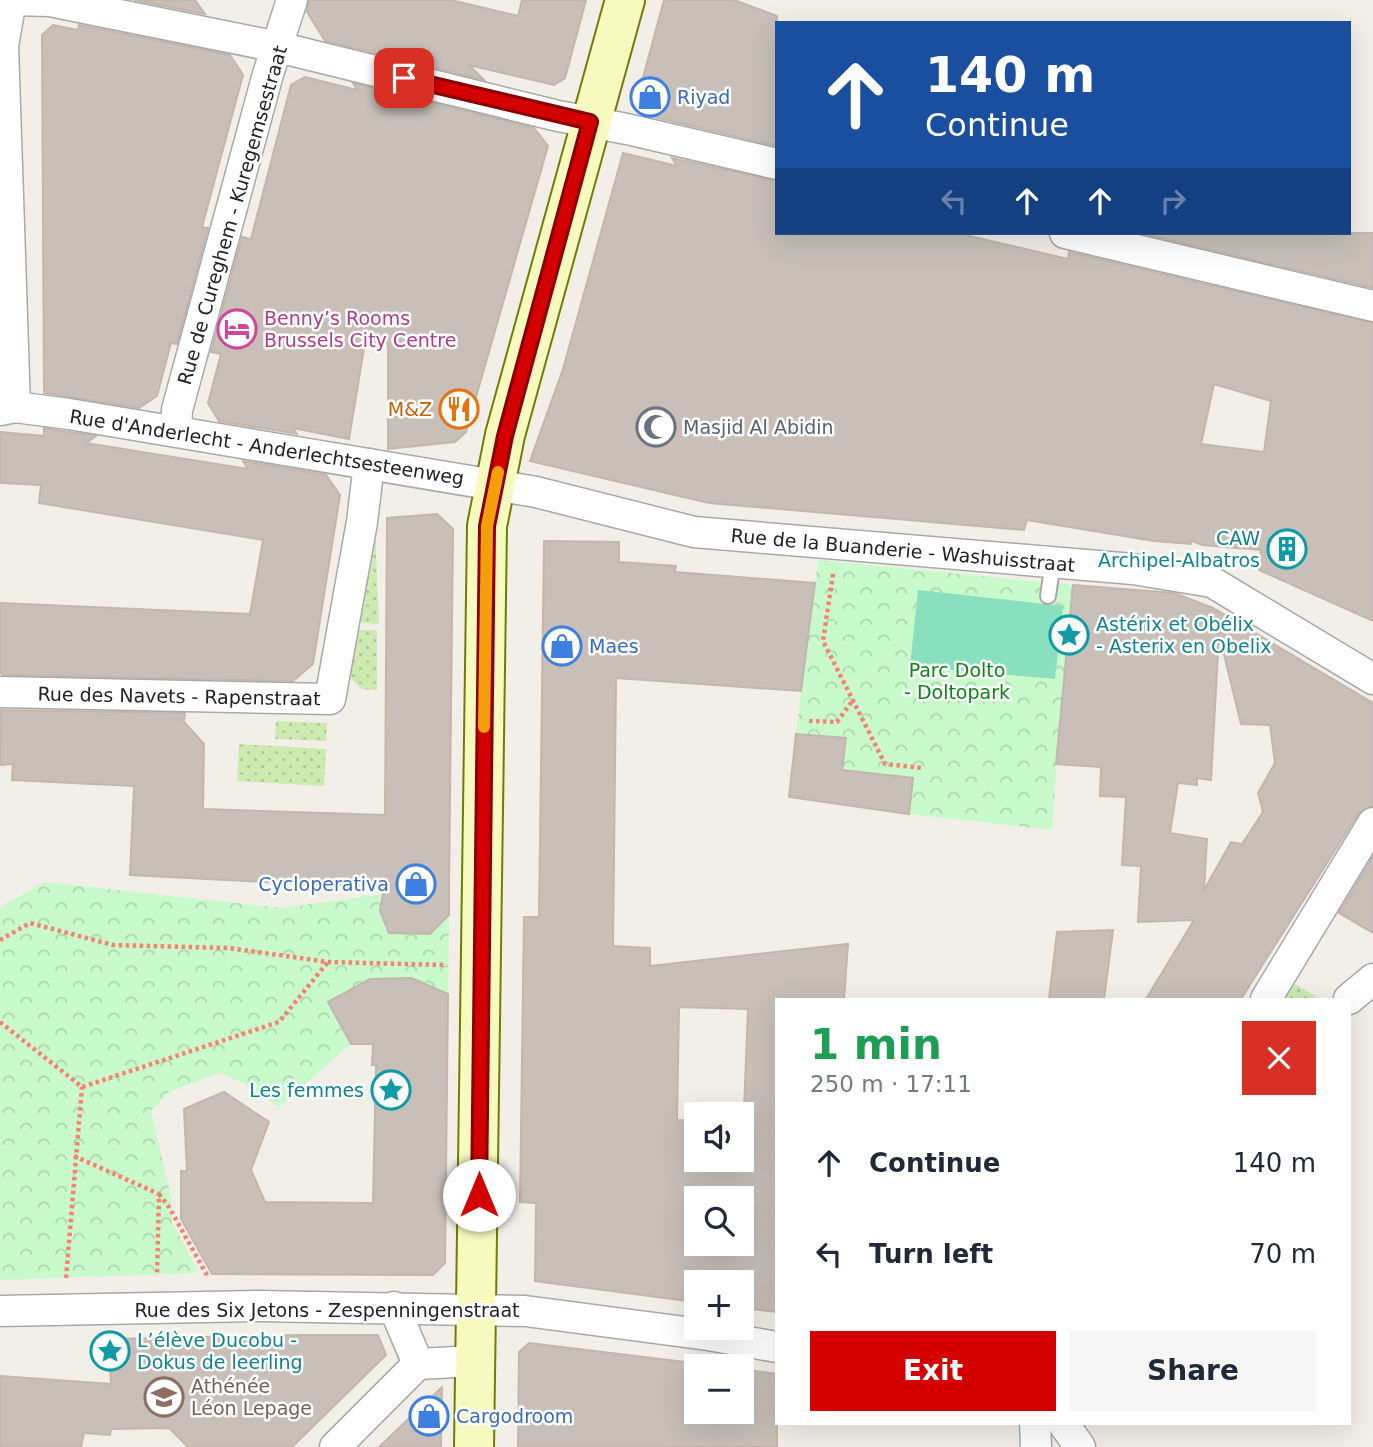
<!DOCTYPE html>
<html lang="en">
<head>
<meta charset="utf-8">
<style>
	body { margin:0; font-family:"DejaVu Sans",sans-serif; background:#f6f6f7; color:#1f2937; height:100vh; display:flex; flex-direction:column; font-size:26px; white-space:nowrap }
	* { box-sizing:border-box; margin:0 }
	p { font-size:23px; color:#747a83 }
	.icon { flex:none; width:38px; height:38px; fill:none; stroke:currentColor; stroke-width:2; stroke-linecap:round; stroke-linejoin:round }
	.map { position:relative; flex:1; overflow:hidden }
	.side { position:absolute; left:775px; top:998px; width:576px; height:427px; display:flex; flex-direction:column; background:#fff; border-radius:0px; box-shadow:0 7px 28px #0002 }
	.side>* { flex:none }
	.banner { position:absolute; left:775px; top:21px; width:576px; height:214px; border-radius:0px; box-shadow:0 7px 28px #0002; background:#1a4fa0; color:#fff; overflow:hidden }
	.buttons { position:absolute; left:684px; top:1102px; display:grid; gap:14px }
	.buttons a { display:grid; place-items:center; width:70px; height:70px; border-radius:0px; background:#fff; box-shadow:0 7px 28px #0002; font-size:35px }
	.pin { position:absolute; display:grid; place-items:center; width:60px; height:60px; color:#fff; margin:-30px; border-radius:14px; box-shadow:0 4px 10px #0006 }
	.me { position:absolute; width:77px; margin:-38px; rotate:0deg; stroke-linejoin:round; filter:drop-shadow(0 0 5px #0008) }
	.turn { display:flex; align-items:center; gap:24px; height:147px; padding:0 35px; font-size:32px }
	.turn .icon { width:91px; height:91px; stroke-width:2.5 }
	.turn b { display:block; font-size:49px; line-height:60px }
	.lanes { display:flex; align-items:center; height:66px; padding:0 35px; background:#0003; justify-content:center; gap:35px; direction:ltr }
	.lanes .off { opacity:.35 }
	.round { display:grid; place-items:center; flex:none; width:74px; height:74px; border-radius:0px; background:#f6f6f7 }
	.head { display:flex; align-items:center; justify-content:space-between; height:119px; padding:0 35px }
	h1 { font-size:42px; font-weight:700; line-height:52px; color:#1e9e55 }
	.button { display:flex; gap:14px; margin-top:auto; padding:14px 35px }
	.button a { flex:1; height:80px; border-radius:0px; background:#d40000; color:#fff; font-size:28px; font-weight:700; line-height:80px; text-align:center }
	.button a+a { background:#f6f6f7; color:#1f2937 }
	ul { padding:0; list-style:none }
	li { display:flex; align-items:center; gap:21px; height:91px; padding:0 35px }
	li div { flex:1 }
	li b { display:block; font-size:26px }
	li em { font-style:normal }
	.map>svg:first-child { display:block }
</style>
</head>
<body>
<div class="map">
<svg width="1373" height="1447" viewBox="0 0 1373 1447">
	<defs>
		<pattern id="park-crowns" width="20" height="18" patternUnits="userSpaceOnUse" patternTransform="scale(1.75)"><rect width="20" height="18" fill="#c8facc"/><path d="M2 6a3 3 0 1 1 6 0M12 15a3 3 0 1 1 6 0" fill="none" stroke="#acd6af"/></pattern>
		<pattern id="garden-dots" width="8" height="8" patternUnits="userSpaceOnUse" patternTransform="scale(1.75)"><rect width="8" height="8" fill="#cdebb0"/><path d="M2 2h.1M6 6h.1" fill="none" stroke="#b0c997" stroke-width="1.8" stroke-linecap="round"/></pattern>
	</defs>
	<rect width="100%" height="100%" fill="#f2efe9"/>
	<g fill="url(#park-crowns)">
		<path d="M818,560L1073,585L1059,725L1052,830L909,814L913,778L842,770L845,738L796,734Z"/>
		<path d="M45,882L282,908L383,894L380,911L390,933L430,934L449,915L448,994C391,970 381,973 328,1002L351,1044L279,1107L242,1082L219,1073L169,1092L151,1111L171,1197L172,1222L197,1269L195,1273L0,1280V907Z"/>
	</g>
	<g fill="url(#garden-dots)">
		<path d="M375,529L379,624L353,622Z"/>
		<path d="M354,630H377V690L361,689L345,672Z"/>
		<path d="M276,721L327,723L326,741L275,739Z"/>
		<path d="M239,744L326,749L324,786L237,781Z"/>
		<path d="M1290,981L1320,999H1279Z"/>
	</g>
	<path fill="#88e0be" d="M918,590L1063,606L1055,679L910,666Z"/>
	<g fill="#c7bfb8" stroke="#c4b6ab" stroke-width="2" fill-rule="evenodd">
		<path d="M134,0H195L205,14Z"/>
		<path d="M309,0H451L518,16L522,0H586L565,78L554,85L469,65L484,80L325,41L307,12Z"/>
		<path d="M664,0H734L777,16V146L649,116L638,96Z"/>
		<path d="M53,25L78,30L79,25L230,55L243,75L202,227L208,228L177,344L171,343L157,396L139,408L44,393L42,35Z"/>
		<path d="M305,77L357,90L353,83L534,128L548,146L466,432L455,442L388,449V344L365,342L349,439L293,428L297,434L219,421L208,403L221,354L211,352L242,237L251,239L291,85Z"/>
		<path d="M623,153L677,166L672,158L777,181V233H957L1068,259L1069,252L1373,323V621L1259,570L1261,550L1202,545L1190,540L1191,544L1154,541L1027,520L1024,530L709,503L530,461L563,369ZM1214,384L1271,401L1264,452L1201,444Z"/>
		<path d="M1140,233H1373V288Z"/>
		<path d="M44,428L96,436L86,443L248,469L243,461L326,475L340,495L313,664L293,681L3,675L0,672V603L250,614L263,540L39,503L41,485L0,483V432L44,436Z"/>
		<path d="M437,514L453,529L449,887V915L430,934L389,933L380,911L384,888L130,875L134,786L12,780L13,764L0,765L1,710L185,713L184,722L204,744L203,809L385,815L387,518Z"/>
		<path d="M544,541L619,542V562L676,566L675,572L815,583L801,691L616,678L613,946L650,948V966L848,944L844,999H777V1312L742,1308V1283H696V1302L535,1281L536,1203L520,1202L524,917H539ZM679,1007L748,1009L742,1160H696V1121L677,1120ZM696,1199H742V1244H696Z"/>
		<path d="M1073,585L1174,593L1213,608L1373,703V806L1358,814L1241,999H1146L1194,920L1138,922L1141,866L1122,865L1126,797L1100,796L1101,767L1056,764ZM1219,634L1241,724L1270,725L1275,763L1258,793L1263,812L1242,844L1231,842L1204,890L1207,839L1170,833L1178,783L1197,785V778L1211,780Z"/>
		<path d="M796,734L846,738L842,770L913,778L909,814L789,797Z"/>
		<path d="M1373,857V933L1339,913Z"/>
		<path d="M1113,930L1104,999H1049L1057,932Z"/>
		<path d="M411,978L448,994L445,1263L433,1275L212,1274L181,1219V1171H187L184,1109L224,1092L269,1122L251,1170L265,1202L373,1203L376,1065H372L373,1044H351L328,1002L370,979Z"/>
		<path d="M302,1335H378L386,1355L292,1447H188L169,1428L111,1429L110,1435L84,1433L81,1447H0V1376L111,1384L109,1339Z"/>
		<path d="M529,1343L726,1367H696V1412H742V1369L777,1374V1447H518L519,1352Z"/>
		<path d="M442,1387L441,1447H379Z"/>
	</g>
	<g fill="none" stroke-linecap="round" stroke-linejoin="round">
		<g stroke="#a9a9a9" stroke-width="18">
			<path id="lane" d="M1048,596L1053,562"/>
		</g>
		<g stroke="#a9a9a9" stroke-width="33">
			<g id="street">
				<path d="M11,0L50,1L278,47L558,116L627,129L777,164"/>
				<path d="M11,0L3,46L15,407"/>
				<path d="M1065,233L1373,306"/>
				<path d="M0,410L15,407L69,414L536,492L694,532L1133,569L1212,582L1373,679"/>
				<path d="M176,431L177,410L268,74L292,0"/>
				<path d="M0,692L330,699L362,522L369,464"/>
				<path d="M1266,999L1373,823"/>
				<path d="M1349,999L1373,979"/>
				<path d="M394,1307L418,1364"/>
				<path d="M0,1311L259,1306L525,1311L708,1335L777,1347"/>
				<path d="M1035,1423L1036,1447"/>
				<path d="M1063,1423L1080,1447"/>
				<path d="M335,1447L418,1364L476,1361"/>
			</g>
		</g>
		<g stroke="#707d05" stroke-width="42">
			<path id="secondary" d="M474,1447L487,526L505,435L625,0"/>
		</g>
		<g stroke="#fa8072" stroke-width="4.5" stroke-dasharray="3.5 3.5" stroke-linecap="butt">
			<path d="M833,574L823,641L885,764L923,768"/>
			<path d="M809,721L837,722L853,700"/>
			<path d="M0,940L30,923L113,945L229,948L328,962L445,965"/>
			<path d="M0,1022L82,1087L279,1022L328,962"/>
			<path d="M74,1156L159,1194L157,1276"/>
			<path d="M159,1194L169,1207L208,1277"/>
			<path d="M66,1278L82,1087"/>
		</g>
		<use href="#lane" stroke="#fff" stroke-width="14"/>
		<use href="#street" stroke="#fff" stroke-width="30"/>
		<use href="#secondary" stroke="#f7fabf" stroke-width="38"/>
	</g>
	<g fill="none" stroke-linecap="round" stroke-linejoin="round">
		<g stroke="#8a0000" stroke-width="18">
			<path id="route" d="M404,78L590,122L505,436L487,526L479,1195"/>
		</g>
		<use href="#route" stroke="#d40000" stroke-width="12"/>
		<path stroke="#f59e0b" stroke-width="12" d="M484,727L487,526L498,472"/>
	</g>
	<defs>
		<g id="shop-ring" transform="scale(2.0125)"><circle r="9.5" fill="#fff" stroke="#3f7fe0" stroke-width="1.5"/><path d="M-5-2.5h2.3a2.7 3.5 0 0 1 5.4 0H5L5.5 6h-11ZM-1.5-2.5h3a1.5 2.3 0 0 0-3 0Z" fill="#3f7fe0"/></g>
		<g id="hotel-ring" transform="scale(2.0125)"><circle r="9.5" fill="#fff" stroke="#d1479c" stroke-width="1.5"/><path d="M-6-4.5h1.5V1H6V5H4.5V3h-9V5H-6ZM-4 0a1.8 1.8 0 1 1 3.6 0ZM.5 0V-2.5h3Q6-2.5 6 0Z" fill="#d1479c"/></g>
		<g id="restaurant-ring" transform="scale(2.0125)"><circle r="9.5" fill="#fff" stroke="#e8710a" stroke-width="1.5"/><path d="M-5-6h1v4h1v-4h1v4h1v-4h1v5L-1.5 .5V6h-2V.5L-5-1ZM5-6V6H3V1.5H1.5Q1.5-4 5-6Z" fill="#e8710a"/></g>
		<g id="mosque-ring" transform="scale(2.0125)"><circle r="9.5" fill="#fff" stroke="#6b7280" stroke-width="1.5"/><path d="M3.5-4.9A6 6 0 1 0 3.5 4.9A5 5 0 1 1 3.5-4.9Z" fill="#6b7280"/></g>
		<g id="building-ring" transform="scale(2.0125)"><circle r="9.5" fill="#fff" stroke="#0f9aa8" stroke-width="1.5"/><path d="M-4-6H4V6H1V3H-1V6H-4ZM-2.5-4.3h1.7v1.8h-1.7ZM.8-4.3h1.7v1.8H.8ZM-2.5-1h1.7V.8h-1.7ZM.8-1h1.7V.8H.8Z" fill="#0f9aa8"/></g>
		<g id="sight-ring" transform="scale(2.0125)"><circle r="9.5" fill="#fff" stroke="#0f9aa8" stroke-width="1.5"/><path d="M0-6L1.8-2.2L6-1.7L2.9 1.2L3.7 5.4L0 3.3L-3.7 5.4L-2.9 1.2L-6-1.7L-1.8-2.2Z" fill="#0f9aa8"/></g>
		<g id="school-ring" transform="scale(2.0125)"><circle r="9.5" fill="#fff" stroke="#8d6e63" stroke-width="1.5"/><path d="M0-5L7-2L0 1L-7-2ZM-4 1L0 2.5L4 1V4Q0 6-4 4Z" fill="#8d6e63"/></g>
	</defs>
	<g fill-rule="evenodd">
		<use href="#shop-ring" x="650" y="97"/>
		<use href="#hotel-ring" x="237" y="329"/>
		<use href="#restaurant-ring" x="459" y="409"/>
		<use href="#mosque-ring" x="656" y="427"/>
		<use href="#building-ring" x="1287" y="549"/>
		<use href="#sight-ring" x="1069" y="635"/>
		<use href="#shop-ring" x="562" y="646"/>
		<use href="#shop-ring" x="416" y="884"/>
		<use href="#sight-ring" x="391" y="1090"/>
		<use href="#sight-ring" x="110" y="1351"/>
		<use href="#school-ring" x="164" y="1397"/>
		<use href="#shop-ring" x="429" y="1416"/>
	</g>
	<g text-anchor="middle" stroke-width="5" stroke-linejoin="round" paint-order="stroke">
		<g font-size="19" fill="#366cbe" stroke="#fff" text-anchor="start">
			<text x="677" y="104">Riyad</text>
			<text x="589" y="653">Maes</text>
			<text x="389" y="891" text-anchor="end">Cycloperativa</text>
			<text x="456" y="1423">Cargodroom</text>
		</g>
		<g font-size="19" fill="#222" stroke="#fff">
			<text transform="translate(232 215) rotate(-74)" y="7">Rue de Cureghem - Kuregemsestraat</text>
			<text transform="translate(267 447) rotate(9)" y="7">Rue d'Anderlecht - Anderlechtsesteenweg</text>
			<text transform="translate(903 550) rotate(5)" y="7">Rue de la Buanderie - Washuisstraat</text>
			<text transform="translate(179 696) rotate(1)" y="7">Rue des Navets - Rapenstraat</text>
			<text x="327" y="1317">Rue des Six Jetons - Zespenningenstraat</text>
		</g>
		<g font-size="19" fill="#b23c85" stroke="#fff" text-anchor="start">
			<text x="264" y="325">Benny’s Rooms<tspan x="264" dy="22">Brussels City Centre</tspan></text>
		</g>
		<g font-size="19" fill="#c56008" stroke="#fff" text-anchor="end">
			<text x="432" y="416">M&amp;Z</text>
		</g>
		<g font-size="19" fill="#5b616d" stroke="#fff" text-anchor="start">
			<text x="683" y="434">Masjid Al Abidin</text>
		</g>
		<g font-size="19" fill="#0d838f" stroke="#fff" text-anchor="end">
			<text x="1260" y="545">CAW<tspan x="1260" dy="22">Archipel-Albatros</tspan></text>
			<text x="1096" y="631" text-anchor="start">Astérix et Obélix<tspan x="1096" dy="22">- Asterix en Obelix</tspan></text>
			<text x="364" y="1097">Les femmes</text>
			<text x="137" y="1347" text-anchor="start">L’élève Ducobu -<tspan x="137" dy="22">Dokus de leerling</tspan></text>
		</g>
		<g font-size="19" fill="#0c8416" stroke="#fff">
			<text x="957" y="677">Parc Dolto<tspan x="957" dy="22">- Doltopark</tspan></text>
		</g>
		<g font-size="19" fill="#785e54" stroke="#fff" text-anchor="start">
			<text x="191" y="1393">Athénée<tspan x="191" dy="22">Léon Lepage</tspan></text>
		</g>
	</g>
</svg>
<div class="buttons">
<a><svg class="icon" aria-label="sound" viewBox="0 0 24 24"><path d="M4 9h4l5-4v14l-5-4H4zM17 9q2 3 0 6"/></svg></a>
<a><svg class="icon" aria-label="search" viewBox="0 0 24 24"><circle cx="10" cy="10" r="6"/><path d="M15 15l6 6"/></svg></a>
<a>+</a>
<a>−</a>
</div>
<div class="pin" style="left:404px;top:78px;background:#d93025"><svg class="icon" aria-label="arrive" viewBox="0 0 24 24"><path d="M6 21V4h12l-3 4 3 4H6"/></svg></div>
<svg class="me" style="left:479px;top:1195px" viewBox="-20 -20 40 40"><circle r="19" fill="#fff"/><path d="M0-13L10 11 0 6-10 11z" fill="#d40000"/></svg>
<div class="banner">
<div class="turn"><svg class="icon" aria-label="ahead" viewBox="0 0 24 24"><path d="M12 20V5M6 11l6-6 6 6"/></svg><div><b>140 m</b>Continue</div></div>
<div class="lanes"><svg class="icon off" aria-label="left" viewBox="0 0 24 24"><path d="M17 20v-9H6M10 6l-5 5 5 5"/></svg><svg class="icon" aria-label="ahead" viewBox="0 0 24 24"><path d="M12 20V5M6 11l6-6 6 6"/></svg><svg class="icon" aria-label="ahead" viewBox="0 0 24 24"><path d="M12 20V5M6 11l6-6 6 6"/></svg><svg class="icon off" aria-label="right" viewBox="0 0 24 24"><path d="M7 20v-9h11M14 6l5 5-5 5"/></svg></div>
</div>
<section class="side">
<div class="head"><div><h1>1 min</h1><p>250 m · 17:11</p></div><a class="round" style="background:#d93025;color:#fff"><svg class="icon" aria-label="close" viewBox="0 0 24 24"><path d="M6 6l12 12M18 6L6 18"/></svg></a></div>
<ul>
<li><svg class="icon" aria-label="ahead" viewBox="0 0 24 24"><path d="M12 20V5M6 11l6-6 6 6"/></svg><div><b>Continue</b></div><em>140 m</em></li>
<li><svg class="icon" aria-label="left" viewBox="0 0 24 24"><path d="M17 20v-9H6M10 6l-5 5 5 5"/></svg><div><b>Turn left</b></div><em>70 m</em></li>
</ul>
<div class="button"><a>Exit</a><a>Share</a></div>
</section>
</div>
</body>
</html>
